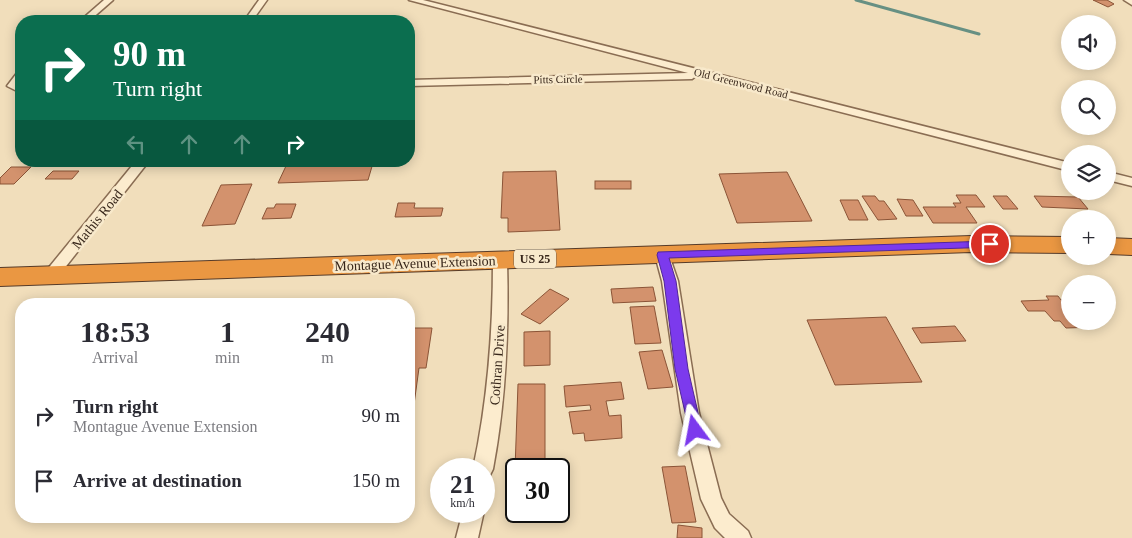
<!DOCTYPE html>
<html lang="en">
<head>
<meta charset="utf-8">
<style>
	body { margin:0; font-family:Georgia,serif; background:#f7f7f7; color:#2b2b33; height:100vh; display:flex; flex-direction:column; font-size:19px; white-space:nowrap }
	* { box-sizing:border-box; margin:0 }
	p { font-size:16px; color:#7c7c81 }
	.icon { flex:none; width:28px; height:28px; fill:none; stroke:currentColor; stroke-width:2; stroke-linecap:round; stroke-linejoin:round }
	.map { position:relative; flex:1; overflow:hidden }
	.side { position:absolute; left:15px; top:298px; width:400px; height:225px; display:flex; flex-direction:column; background:#fff; border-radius:20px; box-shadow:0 2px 12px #0003 }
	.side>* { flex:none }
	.top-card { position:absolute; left:15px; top:15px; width:400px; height:152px; border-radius:20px; box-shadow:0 2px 12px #0003; background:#0b6e4f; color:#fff; overflow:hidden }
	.fabs { position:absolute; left:1061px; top:15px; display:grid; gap:10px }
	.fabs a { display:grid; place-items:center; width:55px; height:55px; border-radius:50%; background:#fff; box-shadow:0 2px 12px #0003; font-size:25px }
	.speed { position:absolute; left:430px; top:458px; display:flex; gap:10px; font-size:25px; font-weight:700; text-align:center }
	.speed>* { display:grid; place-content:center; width:65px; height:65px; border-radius:50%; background:#fff; box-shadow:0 2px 12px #0003; line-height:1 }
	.speed small { font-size:12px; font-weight:400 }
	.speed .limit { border:2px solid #111; border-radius:8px; background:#fff; color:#111 }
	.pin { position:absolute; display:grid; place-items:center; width:42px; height:42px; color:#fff; margin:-21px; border:2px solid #fff; border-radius:50%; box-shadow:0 1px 5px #0007 }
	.me { position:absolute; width:55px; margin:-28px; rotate:347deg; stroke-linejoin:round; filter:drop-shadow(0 0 4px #0008) }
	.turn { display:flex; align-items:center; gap:18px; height:105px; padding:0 15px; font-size:22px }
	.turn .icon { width:65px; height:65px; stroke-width:2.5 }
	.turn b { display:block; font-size:35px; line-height:42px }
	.lanes { display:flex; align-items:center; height:48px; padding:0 15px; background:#0003; justify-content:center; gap:25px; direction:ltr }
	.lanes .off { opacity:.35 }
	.eta { display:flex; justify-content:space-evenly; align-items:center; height:85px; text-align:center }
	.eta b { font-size:30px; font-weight:700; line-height:35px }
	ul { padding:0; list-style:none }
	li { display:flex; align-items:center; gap:15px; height:65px; padding:0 15px }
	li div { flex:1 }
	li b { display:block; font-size:19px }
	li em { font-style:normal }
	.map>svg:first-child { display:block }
</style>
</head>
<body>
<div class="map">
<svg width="1132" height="538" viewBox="0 0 1132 538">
	<rect width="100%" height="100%" fill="#f1debb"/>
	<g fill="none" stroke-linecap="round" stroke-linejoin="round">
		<path stroke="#679083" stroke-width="3" d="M856,0L979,34"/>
	</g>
	<g fill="#d3926d" stroke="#8b5437">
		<path d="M1093,0H1107L1114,4L1108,7Z"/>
		<path d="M373,163L368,180L278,183L286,166Z"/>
		<path d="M11,167H31L14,184H0V178Z"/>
		<path d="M53,171H79L72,179H45Z"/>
		<path d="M556,171L560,230L508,232V218H501L503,172Z"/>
		<path d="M787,172L812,221L737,223L719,174Z"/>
		<rect x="595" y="181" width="36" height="8"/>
		<path d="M252,184L235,224L202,226L221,185Z"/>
		<path d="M956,195H976L985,207H966L977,223H933L923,207H956L953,203H961Z"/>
		<path d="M862,196H875L879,201H884L897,219L878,220Z"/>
		<path d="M993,196H1007L1018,209H1003Z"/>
		<path d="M1034,196L1078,197L1088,209L1042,207Z"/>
		<path d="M897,199L913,200L923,216H906Z"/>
		<path d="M840,200H858L868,220H849Z"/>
		<path d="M398,203H415L414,208H443L441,216L395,217Z"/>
		<path d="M276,204H296L291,218L262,219L267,208H274Z"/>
		<path d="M653,287L656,301L613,303L611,289Z"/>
		<path d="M550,289L569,299L540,324L521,314Z"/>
		<path d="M1046,296H1058L1061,300H1070V321H1091L1096,327L1066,328L1060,321H1054L1045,311H1028L1021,301L1049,300Z"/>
		<path d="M654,306L661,343L635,344L630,307Z"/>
		<path d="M886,317L922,382L835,385L807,320Z"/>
		<path d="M955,326L966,341L921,343L912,328Z"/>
		<path d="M409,328H432L426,368H419L409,441Z"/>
		<path d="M550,331V365L524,366V332Z"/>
		<path d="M662,350L673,387L648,389L639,352Z"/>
		<path d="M621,382L624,399L606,401L609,416L621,415L622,438L585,441L584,433L573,434L569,412L591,410L590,405L566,407L564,386Z"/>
		<path d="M518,384H545V469H516V498H514Z"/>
		<path d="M685,466L696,522L672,523L662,467Z"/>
		<path d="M678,525L702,528V538H677Z"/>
	</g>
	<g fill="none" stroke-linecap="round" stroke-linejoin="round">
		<g stroke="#8a6d53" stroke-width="3">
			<g id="street">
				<path d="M104,0H113L89,21H80Z"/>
				<path d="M259,0H267L252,21H244Z"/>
				<path d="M409,0H423L1070,163V171L697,75L692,79L409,86V80L688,73Z"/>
				<path d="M1124,0H1132V5Z"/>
				<path d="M21,72V81L18,85L21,86V93L7,86L17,73Z"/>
				<path d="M136,161H149L56,279H46L43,275L46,271Z"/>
				<path d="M1108,172L1132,178V186L1108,180Z"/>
				<path d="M662,250L669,255L678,281L699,413L721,498L729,514L748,531L751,538H725L715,528L701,499L681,413L662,281L655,255Z"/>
				<path d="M500,255L507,260C509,331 506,400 493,469L490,475L484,477V469H473C488,400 493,331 493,260Z"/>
				<path d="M484,509V511L478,538H456L463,511H484Z"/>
			</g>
		</g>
		<g stroke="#563b29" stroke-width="2">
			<g id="highway">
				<path d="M971,236L1070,237V253L971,252L0,286V268Z"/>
				<path d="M1108,238L1132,239V255L1108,254Z"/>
			</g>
		</g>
		<use href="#street" fill="#fcecce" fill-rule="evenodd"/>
		<use href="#highway" fill="#ea9742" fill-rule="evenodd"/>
	</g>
	<path fill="#7c3aed" stroke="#51269a" d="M990,241L996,244L994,247L669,258L676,281L688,369L702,430L700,434H690L675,369L664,281L657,255L658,252Z"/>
	<g text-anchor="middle" stroke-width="5" stroke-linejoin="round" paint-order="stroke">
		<g font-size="11" fill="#37261a" stroke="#f8e9cb">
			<text transform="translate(558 79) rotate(-1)" y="4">Pitts Circle</text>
			<text transform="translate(741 83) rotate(14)" y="4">Old Greenwood Road</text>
		</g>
		<rect fill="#f8e9cb" stroke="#71604f" stroke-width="1" x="514" y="249.5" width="42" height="19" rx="4"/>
		<g font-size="12" font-weight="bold" fill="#37261a">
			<text x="535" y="263">US 25</text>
		</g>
		<g font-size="14" fill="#37261a" stroke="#f8e9cb">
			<text transform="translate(97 219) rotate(-51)" y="5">Mathis Road</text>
			<text transform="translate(415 263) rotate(-2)" y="5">Montague Avenue Extension</text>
			<text transform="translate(497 365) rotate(-86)" y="5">Cothran Drive</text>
		</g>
	</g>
</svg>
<div class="fabs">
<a><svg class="icon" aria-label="sound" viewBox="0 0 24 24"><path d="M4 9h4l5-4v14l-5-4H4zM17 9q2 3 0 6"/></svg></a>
<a><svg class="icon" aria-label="search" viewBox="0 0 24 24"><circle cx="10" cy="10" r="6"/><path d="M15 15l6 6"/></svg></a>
<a><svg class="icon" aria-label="layers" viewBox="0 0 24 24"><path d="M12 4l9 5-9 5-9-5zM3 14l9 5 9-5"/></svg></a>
<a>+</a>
<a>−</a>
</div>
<div class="speed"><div>21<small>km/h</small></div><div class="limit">30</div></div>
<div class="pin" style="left:990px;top:244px;background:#d93025"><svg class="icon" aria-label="arrive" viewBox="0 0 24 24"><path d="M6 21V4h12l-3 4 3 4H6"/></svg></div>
<svg class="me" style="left:695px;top:430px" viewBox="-20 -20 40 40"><path d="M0-17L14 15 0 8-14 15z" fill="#7c3aed" stroke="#fff" stroke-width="4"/></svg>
<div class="top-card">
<div class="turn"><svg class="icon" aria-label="right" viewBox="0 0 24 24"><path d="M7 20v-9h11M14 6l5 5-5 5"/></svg><div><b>90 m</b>Turn right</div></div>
<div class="lanes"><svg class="icon off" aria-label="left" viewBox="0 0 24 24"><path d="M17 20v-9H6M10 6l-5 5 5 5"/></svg><svg class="icon off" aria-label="ahead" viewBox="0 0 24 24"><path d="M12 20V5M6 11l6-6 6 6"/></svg><svg class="icon off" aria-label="ahead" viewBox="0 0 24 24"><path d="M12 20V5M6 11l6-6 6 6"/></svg><svg class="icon" aria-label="right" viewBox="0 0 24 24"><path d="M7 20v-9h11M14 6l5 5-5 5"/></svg></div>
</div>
<section class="side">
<div class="eta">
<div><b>18:53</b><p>Arrival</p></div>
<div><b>1</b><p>min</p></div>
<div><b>240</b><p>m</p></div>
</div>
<ul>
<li><svg class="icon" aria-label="right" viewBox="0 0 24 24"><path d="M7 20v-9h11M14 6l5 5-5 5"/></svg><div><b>Turn right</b><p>Montague Avenue Extension</p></div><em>90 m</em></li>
<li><svg class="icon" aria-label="arrive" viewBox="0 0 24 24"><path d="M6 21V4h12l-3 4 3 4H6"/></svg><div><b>Arrive at destination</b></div><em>150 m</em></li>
</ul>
</section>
</div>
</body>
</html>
